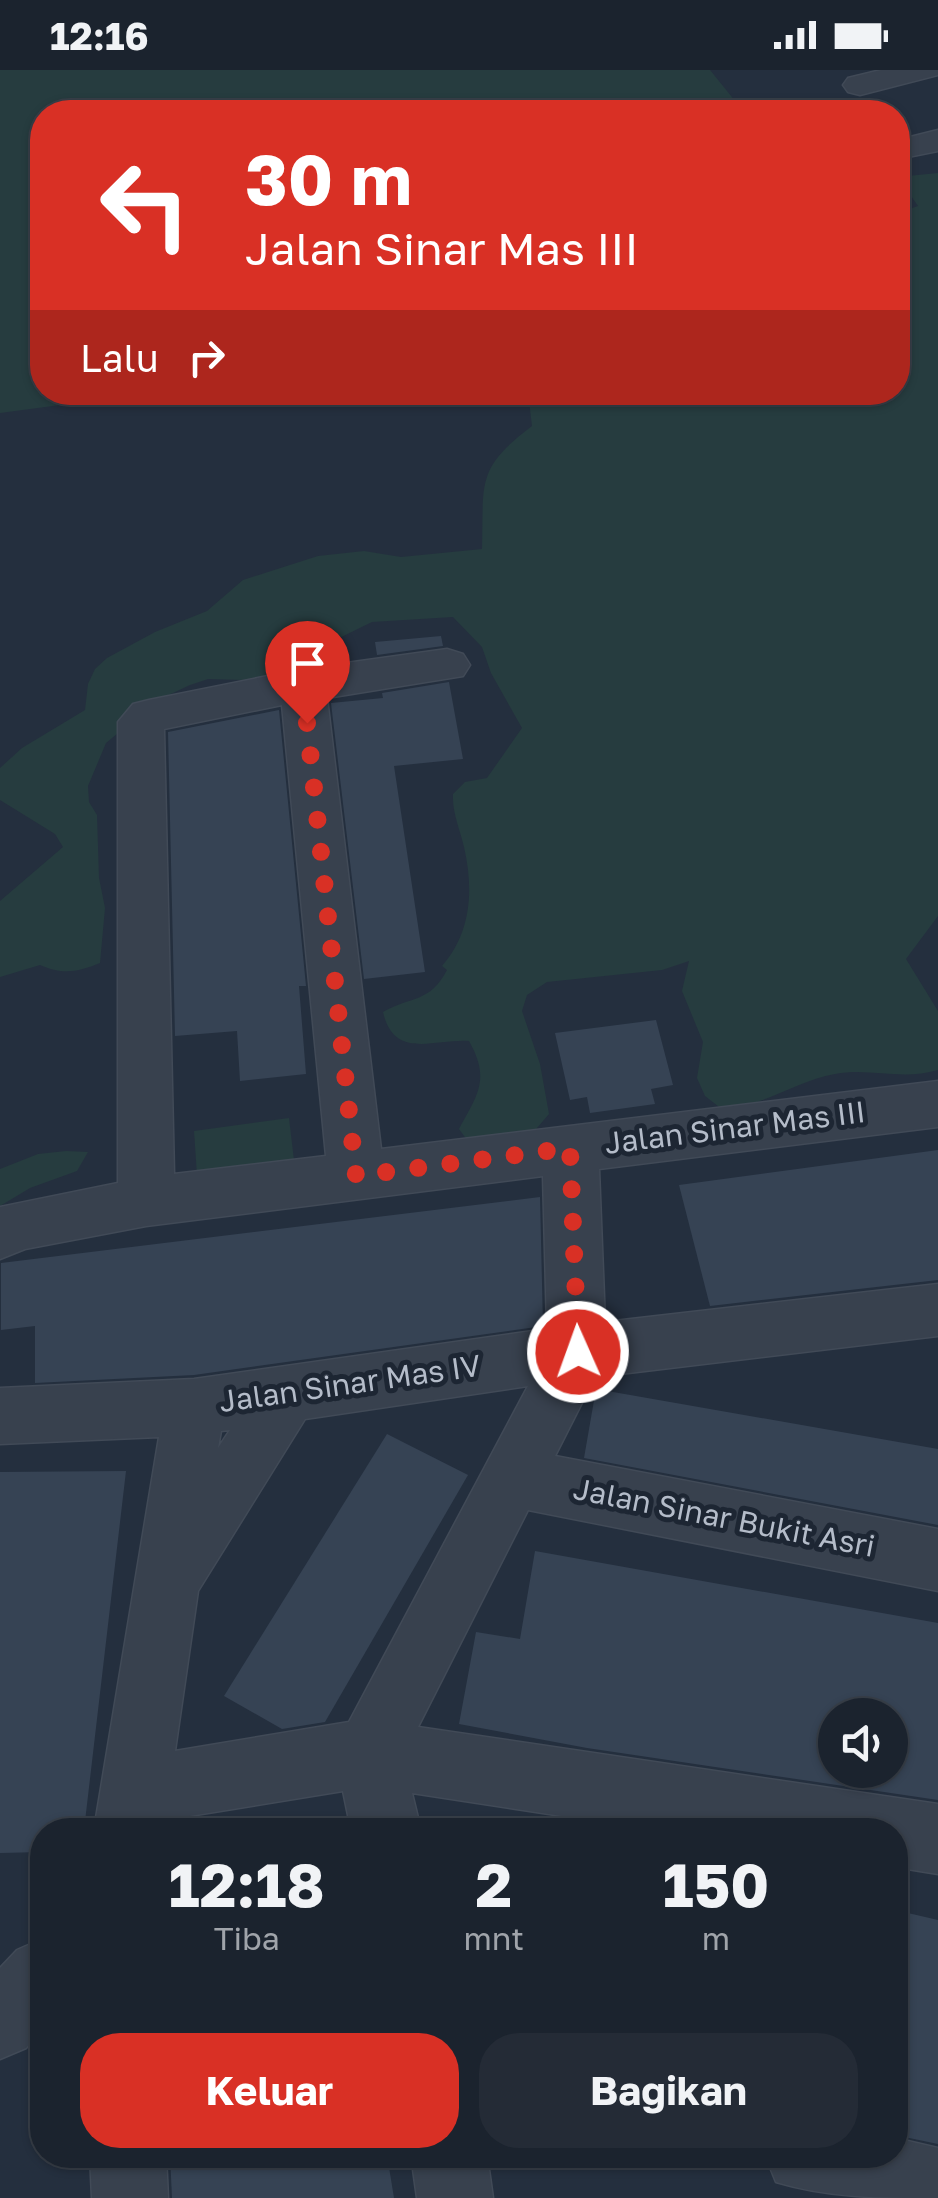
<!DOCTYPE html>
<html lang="id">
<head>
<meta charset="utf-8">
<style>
	body { margin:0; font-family:"Golos Text",sans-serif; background:#242b36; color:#f1f3f6; height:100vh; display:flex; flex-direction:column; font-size:38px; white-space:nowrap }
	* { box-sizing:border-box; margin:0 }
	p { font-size:32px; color:#a0a4aa }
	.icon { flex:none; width:55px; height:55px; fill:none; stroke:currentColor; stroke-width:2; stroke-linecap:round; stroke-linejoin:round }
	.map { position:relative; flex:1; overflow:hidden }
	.details { position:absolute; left:30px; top:1748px; width:878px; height:350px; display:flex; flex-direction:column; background:#1b232e; border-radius:40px; box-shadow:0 2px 8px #0004,0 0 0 2px #39404a }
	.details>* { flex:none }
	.guide { position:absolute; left:30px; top:30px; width:880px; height:305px; border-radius:40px; box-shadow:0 2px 8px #0004,0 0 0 2px #39404a; background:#d93025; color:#fff; overflow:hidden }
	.tools { position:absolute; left:818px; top:1628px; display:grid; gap:20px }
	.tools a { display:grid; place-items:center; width:90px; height:90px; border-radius:50%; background:#1b232e; box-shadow:0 2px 8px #0004,0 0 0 2px #39404a; font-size:50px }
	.pin { position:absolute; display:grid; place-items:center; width:85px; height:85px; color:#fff; margin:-102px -42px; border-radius:50% 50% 50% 0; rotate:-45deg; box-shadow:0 0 10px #0007 }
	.pin .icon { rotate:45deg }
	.me { position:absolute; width:110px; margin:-55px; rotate:358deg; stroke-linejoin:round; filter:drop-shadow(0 0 8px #0008) }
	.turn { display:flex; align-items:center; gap:35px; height:210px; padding:0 50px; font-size:45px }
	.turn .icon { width:130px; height:130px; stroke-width:2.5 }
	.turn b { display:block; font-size:70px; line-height:85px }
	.then { display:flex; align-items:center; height:95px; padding:0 50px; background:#0003; gap:20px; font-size:38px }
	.eta { display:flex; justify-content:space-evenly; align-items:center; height:170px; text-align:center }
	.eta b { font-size:60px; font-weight:700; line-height:70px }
	.button { display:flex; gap:20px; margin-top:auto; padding:20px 50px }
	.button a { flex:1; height:115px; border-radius:40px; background:#d93025; color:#fff; font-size:40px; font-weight:700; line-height:115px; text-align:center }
	.button a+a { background:#242b36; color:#f1f3f6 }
	.status { display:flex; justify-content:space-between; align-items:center; height:70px; padding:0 50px; background:#1b232e; direction:ltr }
	.status svg { height:28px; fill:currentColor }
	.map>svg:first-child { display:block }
</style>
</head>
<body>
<div class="status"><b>12:16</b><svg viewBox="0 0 49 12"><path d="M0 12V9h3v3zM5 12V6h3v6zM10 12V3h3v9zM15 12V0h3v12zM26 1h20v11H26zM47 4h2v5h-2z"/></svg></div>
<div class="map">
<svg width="938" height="2128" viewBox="0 0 938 2128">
	<rect width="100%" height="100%" fill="#242f3e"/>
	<g fill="#263c3f">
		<path d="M0,0H710L744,42H42V322L117,323L105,329L0,343Z"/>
		<path d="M938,103V846L906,889L938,941V1000C901,1011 870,997 835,1004C796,1011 764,1036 723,1040L705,1026L697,1008L703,972L682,921L689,891L662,900L547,912L527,925L522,941L540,994L549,1044L531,1065L470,1074L459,1059C477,1025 491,1010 469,971C433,969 394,990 383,942C411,926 430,933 447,900L442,896C471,863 474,820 464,777C460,759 452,743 453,724L465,712L487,708L522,658L491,603L482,577L453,547L372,552L323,576L301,598L284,604L245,610L208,609L190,615L158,630L106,673L88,716L89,732L97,745L99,808L105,838L100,893C78,902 63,905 40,895L0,907V831L63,777L55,764L0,730V698L22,678L85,640L88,614L95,599L107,588L155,562L207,541L243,510L318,486L364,481L401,487L482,479C484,413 475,399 532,356L528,323L898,322V143L918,136L898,107Z"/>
		<path d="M289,1048L296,1107L198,1120L194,1061Z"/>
		<path d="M66,1081L88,1082L77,1101L30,1118L0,1136V1099L38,1084Z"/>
	</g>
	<g fill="#364354" fill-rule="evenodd">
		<path d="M441,566L443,576L377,585L375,572Z"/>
		<path d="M449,612L463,689L394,696L425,902L364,909L331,633L383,628L382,623Z"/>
		<path d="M279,640L306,916H299L306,1004L240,1011L237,961L175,966L168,662Z"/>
		<path d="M656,950L673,1015L651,1019L655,1034L590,1043L587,1027L570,1030L555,963Z"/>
		<path d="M938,1080V1210L710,1236L679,1115Z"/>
		<path d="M540,1127L543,1256L194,1305L35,1313V1256L1,1260V1193Z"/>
		<path d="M596,1319L938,1379V1455L584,1388Z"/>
		<path d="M387,1364L468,1405L325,1652L282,1659L224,1626Z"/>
		<path d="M126,1401L84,1760H42V1782L0,1783V1402Z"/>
		<path d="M535,1481L938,1553V1730L587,1678L459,1654L476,1562L520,1569ZM835,1645H890V1700H835Z"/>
		<path d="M895,1840L938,1850V2074L895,2065Z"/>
		<path d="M170,2085H387L394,2128H172Z"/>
	</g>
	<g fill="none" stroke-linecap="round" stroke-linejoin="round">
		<g stroke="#414a57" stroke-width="3">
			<g id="street">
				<path d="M881,0H938V5L860,25L848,22L843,15L848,8Z"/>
				<path d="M938,60V81L898,89V70Z"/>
				<path d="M447,579L463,584L470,595L463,606L327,628L381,1079L938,1011V1057L599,1099L605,1252L938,1214V1266L595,1307L555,1386L938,1459V1521L528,1440L418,1657L938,1734V1804L895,1797V1760H653L412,1723L421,1760H351L343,1721L165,1750L164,1760H94L159,1367L0,1374V1318L194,1309L547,1259L543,1106L146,1156L25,1179L0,1189V1137L118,1113V652L133,634L149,630L303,599ZM282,635L326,1086L174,1104L164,659ZM528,1316L349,1652L175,1681L198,1521L305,1349ZM230,1360L218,1378L221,1361Z"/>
				<path d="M42,1869V1959L26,1978L0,1989V1898L17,1880Z"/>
				<path d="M895,2068L938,2078V2128C882,2128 829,2128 776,2112L765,2085H895Z"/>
				<path d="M90,2085H166L168,2128H92Z"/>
				<path d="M411,2085H487L493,2128H417Z"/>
			</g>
		</g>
		<use href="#street" fill="#38414e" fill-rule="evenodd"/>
	</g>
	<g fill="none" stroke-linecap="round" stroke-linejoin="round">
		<path stroke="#d93025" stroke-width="18" stroke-dasharray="0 32.4" d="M307,653L356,1106L570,1078L578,1282"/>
	</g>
	<g text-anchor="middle" stroke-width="10" stroke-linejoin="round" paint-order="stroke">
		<g font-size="30" fill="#b4bcc9" stroke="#1d2633">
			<text transform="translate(735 1058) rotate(-7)" y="10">Jalan Sinar Mas III</text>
			<text transform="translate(350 1314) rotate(-8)" y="10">Jalan Sinar Mas IV</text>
			<text transform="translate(724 1448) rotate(11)" y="10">Jalan Sinar Bukit Asri</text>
		</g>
	</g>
</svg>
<div class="tools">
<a><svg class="icon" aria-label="sound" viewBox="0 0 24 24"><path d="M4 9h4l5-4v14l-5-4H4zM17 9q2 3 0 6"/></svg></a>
</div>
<div class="pin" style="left:307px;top:653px;background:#d93025"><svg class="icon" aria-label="arrive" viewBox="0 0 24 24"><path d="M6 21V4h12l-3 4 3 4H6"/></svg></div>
<svg class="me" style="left:578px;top:1282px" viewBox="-20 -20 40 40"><circle r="17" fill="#d93025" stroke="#fff" stroke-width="3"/><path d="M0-11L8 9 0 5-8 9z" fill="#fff"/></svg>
<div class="guide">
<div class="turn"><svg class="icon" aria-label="left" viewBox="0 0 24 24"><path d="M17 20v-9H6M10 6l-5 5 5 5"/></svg><div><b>30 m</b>Jalan Sinar Mas III</div></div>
<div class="then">Lalu<svg class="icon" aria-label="right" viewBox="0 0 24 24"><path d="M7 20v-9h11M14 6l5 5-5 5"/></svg></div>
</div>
<section class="details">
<div class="eta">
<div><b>12:18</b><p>Tiba</p></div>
<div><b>2</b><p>mnt</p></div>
<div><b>150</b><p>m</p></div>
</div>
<div class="button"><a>Keluar</a><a>Bagikan</a></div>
</section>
</div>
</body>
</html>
